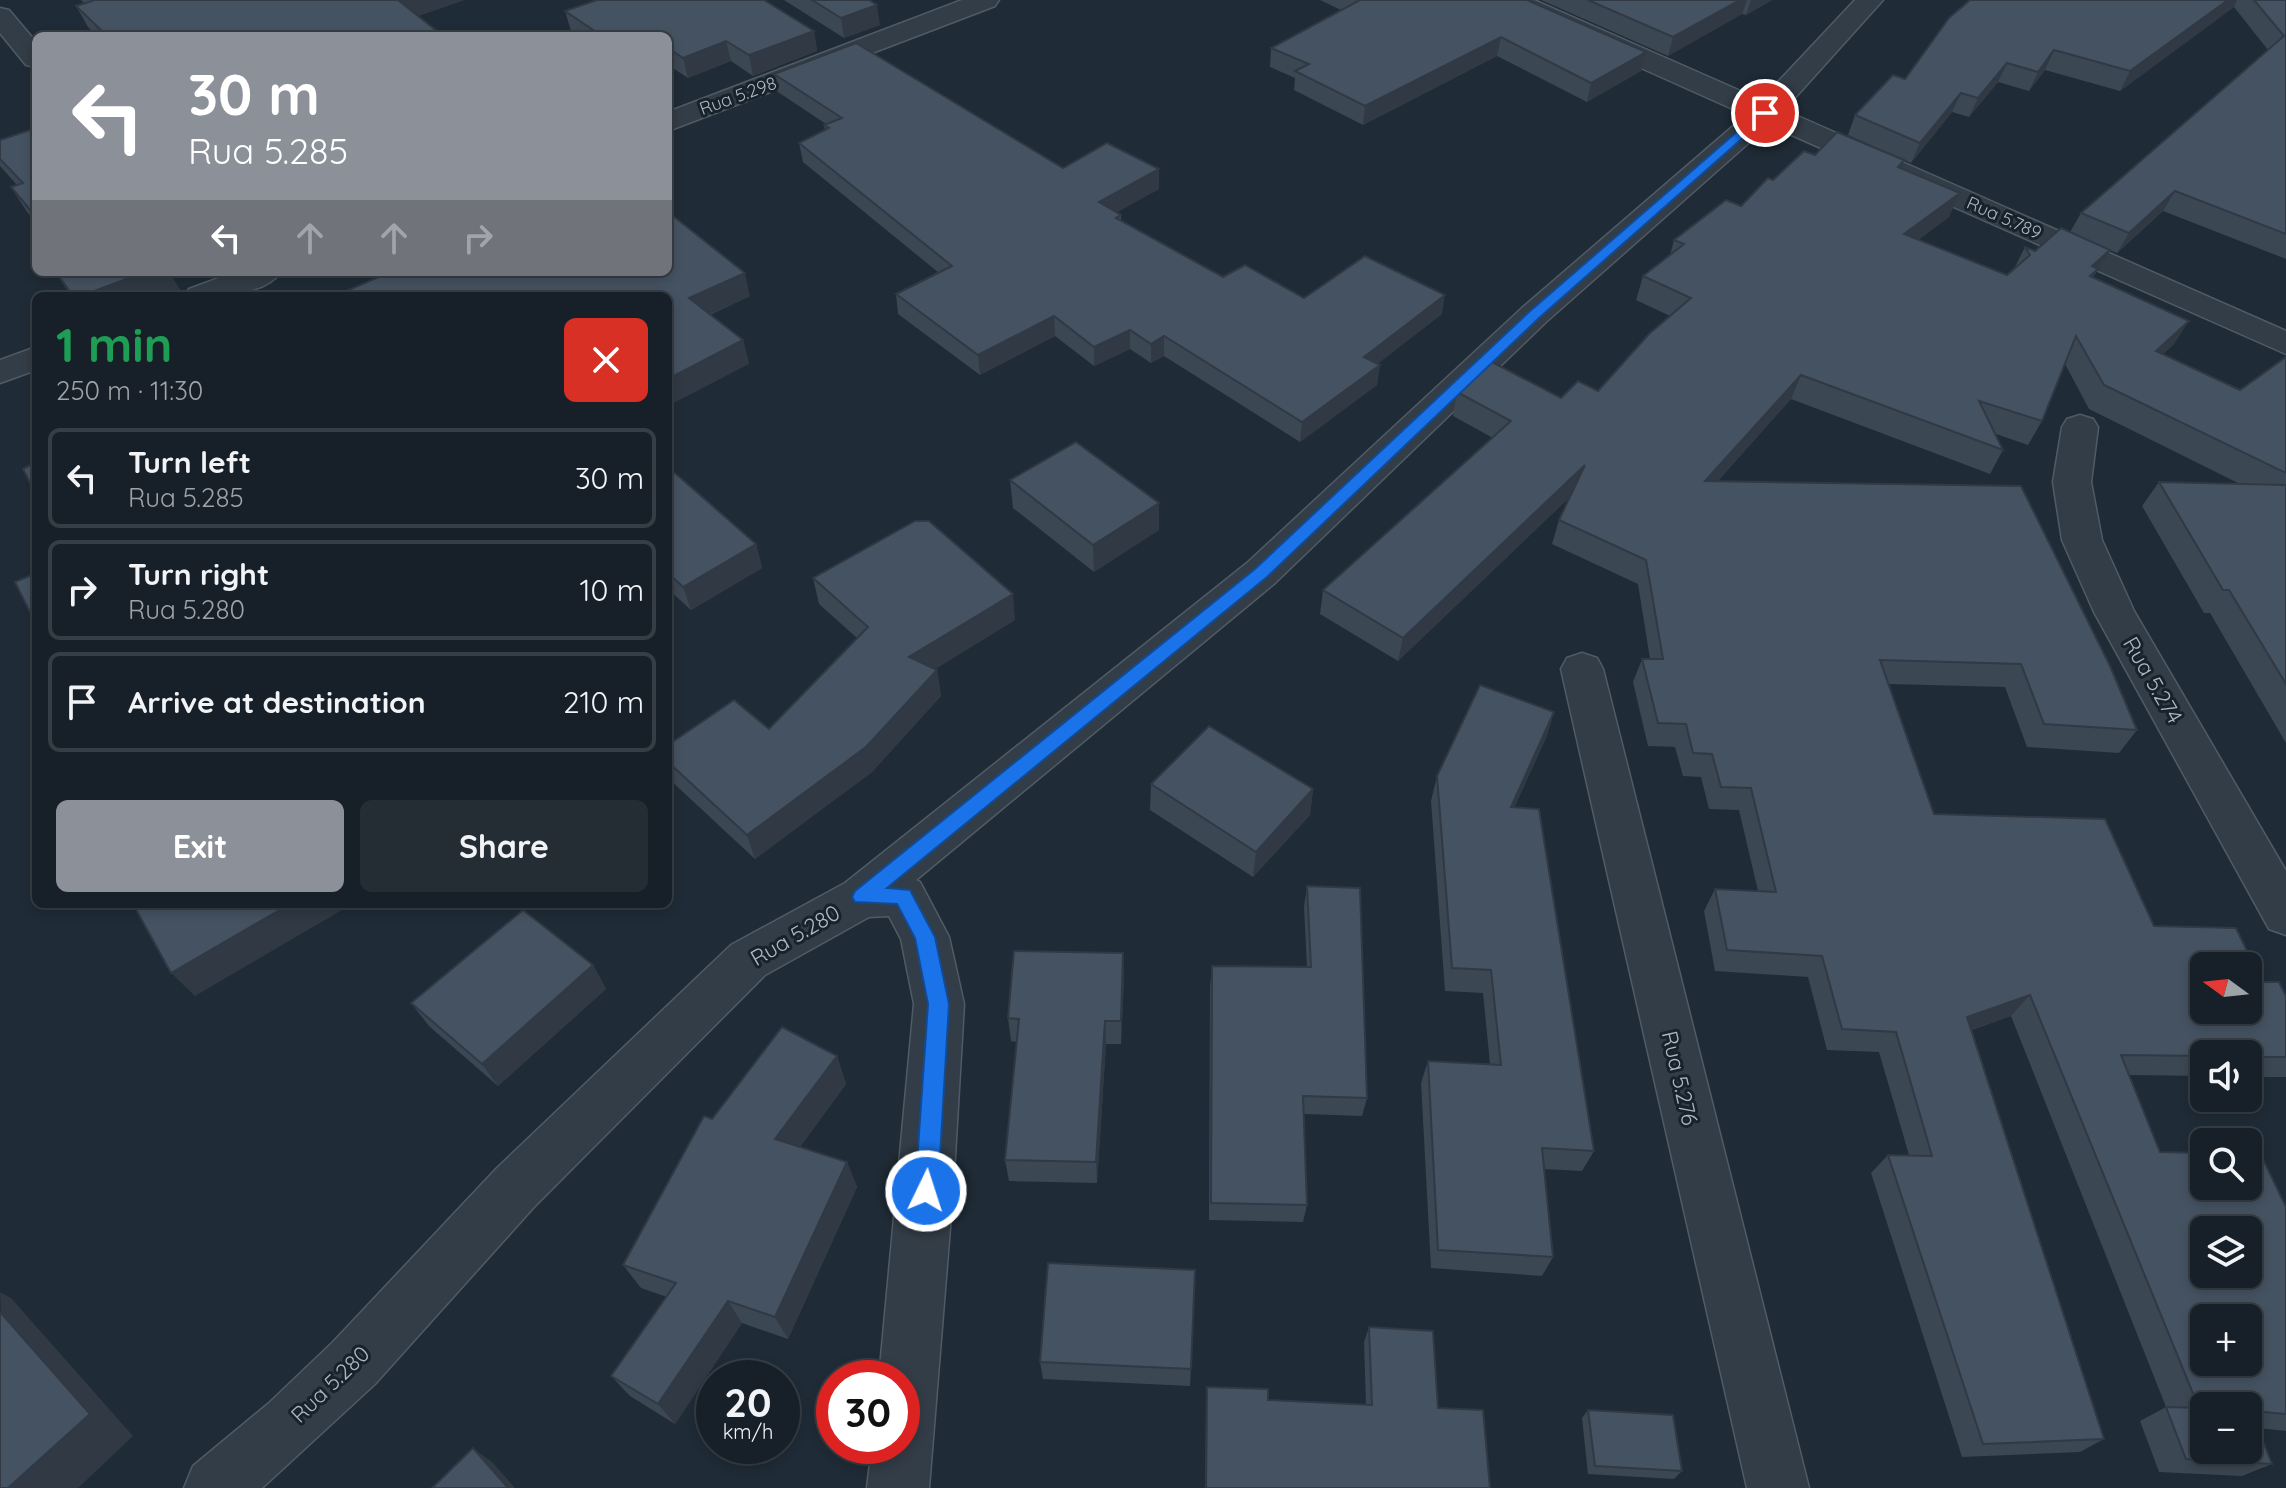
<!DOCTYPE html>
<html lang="en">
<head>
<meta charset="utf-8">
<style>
	body { margin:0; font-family:Quicksand,sans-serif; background:#242d34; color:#f1f3f6; height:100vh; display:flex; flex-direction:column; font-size:30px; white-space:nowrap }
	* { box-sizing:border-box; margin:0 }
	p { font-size:26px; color:#9ea3a8 }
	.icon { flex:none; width:44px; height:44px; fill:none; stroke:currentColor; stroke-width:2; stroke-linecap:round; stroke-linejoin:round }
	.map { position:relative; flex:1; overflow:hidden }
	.sheet { position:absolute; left:32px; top:292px; width:640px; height:616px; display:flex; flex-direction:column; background:#172028; border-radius:12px; box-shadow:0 4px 12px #0003,0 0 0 2px #363e45 }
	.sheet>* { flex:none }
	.banner { position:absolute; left:32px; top:32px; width:640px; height:244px; border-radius:12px; box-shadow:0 4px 12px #0003,0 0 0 2px #363e45; background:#8c9099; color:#fff; overflow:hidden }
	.needle { width:52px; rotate:285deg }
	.controls { position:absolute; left:2190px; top:952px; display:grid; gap:16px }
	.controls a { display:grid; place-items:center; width:72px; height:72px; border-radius:12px; background:#172028; box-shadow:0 4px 12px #0003,0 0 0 2px #363e45; font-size:40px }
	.speed { position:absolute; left:696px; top:1360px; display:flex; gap:16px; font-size:40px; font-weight:700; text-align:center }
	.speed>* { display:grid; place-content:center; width:104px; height:104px; border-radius:50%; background:#172028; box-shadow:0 4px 12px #0003,0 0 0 2px #363e45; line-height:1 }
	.speed small { font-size:20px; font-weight:400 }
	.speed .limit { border:12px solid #d22; background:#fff; color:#111 }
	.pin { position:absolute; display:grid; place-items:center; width:68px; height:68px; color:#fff; margin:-34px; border:4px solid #fff; border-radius:50%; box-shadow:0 2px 8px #0007 }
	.me { position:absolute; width:88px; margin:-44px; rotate:4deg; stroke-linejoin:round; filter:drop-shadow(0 0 6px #0008) }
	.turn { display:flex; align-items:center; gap:28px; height:168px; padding:0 24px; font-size:36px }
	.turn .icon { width:104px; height:104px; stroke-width:2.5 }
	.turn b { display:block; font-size:56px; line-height:68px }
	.lanes { display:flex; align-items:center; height:76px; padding:0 24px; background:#0003; justify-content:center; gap:40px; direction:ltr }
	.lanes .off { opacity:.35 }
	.round { display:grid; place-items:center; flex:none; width:84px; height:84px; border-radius:12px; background:#242d34 }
	.head { display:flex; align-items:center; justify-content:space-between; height:136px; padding:0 24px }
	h1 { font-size:48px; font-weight:700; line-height:60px; color:#1e9e55 }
	.button { display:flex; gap:16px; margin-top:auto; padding:16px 24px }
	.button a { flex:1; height:92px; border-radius:12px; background:#8c9099; color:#fff; font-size:32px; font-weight:700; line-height:92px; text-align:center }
	.button a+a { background:#242d34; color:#f1f3f6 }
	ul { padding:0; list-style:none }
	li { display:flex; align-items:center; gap:24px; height:100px; margin:0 16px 12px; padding:0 8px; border:4px solid #363e45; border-radius:12px }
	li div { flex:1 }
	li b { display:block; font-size:30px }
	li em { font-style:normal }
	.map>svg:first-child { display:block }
</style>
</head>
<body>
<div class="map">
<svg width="2286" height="1488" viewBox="0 0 2286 1488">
	<rect width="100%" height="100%" fill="#1f2b36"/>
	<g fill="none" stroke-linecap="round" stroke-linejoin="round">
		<g stroke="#505b65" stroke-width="3">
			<g id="minor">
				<path d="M962,0H999L995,6L668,131V112Z"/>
				<path d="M1499,0H1534L1761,100L1855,0H1883L1784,110L2286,331V354L1769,125L1546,322L1275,583L916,880L920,882L949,937L964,1004L953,1191L929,1488H867L872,1446H902V1378H879L914,1004L901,939L889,916L869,917L765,975L534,1207L375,1384L262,1488H184L193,1466L269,1403L333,1342L496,1169L731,945L845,883L1247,563L1522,308L1746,115L1503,6Z"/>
				<path d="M0,8L9,10L36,42V67L26,65L0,33Z"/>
				<path d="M235,272H281C264,297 212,296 184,296L189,289Z"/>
				<path d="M36,347V370L0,383V360Z"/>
				<path d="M2080,415L2093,419L2098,427L2091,482L2102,540L2134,611L2286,871V935L2269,929L2094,612L2062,540L2053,482L2062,427L2067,419Z"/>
				<path d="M1582,653L1597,658L1603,669L1809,1488H1747L1561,669L1567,658Z"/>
			</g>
		</g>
		<use href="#minor" fill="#333d47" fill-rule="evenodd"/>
	</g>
	<g fill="#3b4753">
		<path d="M81,0H464L418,16L438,32L440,36H97L88,27L76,6L84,3Z"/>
		<path d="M784,0H869L880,25L844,38Z"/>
		<path d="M1320,0H1527L1646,52L1641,71L1587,102L1497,56L1363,125L1294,90L1295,78L1270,67L1271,48L1341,10Z"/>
		<path d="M1541,0H1772L1746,15L1742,14L1668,56Z"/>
		<path d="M1970,0H2286V259L2163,211L2117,253L2109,250L2093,277L2174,344L2163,354L2240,390L2286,357V743L2210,613H2204L2142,506L2159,482L2240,484L2089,409L2065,364L2042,421L2028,445L1996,434L2003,450L1990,474L1791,399L1717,482L2137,730L2119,753L2027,747L2005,687L1889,684L1934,814L2262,982L2286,996V1077H2248V1054H2204V1076L2129,1075L2160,1152L2286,1207V1431L2258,1428L2272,1464L2242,1476L2159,1472L2140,1421L2166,1407L2011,1016L1972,1030L2104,1439L2080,1452L1962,1457L1871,1173L1888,1155H1909L1879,1052L1827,1050L1808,977L1715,971L1704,911L1715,889L1758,891L1739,810L1709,809L1701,777L1683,776L1675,747L1648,746L1633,682L1642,659H1650L1638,584L1552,544L1559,520L1570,497L1398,661L1320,614L1323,590L1493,438L1453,416L1457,392L1561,398L1598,391L1670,316L1636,300L1643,276L1670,255L1674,240L1741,206L1773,180L1815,155L1900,168L1949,217L1918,240L2007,275L2014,269L2025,247L2035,251L2070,232L2081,213L2268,50L2234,7L2120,91L2045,70L2029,91L1998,82L1969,117L1952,112L1911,163L1848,135L1855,115L1905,79Z"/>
		<path d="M565,11L814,31L817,51L753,76L731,61L688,78L668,65V36H578L571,31Z"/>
		<path d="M774,74L1063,168L1159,169V189L1116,212L1121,215V221L1223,277L1304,298L1442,314L1377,364L1380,365L1377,385L1300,442L1164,356L1151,363L1130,349L1094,366L1055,336L980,375L898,314L896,294L939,273L803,162L799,143L825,130L824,125L826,124L778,92Z"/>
		<path d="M36,128V223L27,212L11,187L17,185L0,166V140Z"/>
		<path d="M55,272H169L180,290L164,296H71Z"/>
		<path d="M375,272H668L750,296L710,315L743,340L749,364L379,277Z"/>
		<path d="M668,467L756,544L762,568L691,610L668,589Z"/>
		<path d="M1010,480L1159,503V530L1094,572L1013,508Z"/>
		<path d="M813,578L1015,620L935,669L937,670L941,696L872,772L755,859L668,778V745L769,729L857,638L819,604Z"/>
		<path d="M1554,712L1546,738L1514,808L1594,1151L1582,1171L1544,1169L1553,1257L1542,1276L1431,1268L1421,1083L1428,1061L1490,1064L1483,993L1445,991L1431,801L1437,776Z"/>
		<path d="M1151,784L1313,789L1310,815L1253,877L1150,810Z"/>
		<path d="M1307,886L1367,1098L1362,1116L1304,1114L1307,1205L1303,1222L1209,1220L1210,986L1212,966L1307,967L1304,907Z"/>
		<path d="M1123,953L1124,977L1121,1044H1106L1097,1183L1009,1181L1005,1160L1017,1042L1011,1041L1008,1018Z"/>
		<path d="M593,965L606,989L498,1086L429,1026L411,1003Z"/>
		<path d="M837,1056L846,1084L800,1147L847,1162L857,1187L788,1339L742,1323L675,1424L630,1396L611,1376L667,1297L641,1288L623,1265L712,1119Z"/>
		<path d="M1369,1327L1438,1408L1490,1488H1205L1206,1401L1207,1387L1268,1400L1366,1405L1364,1342Z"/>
		<path d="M1040,1362L1191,1369L1190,1386L1043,1379Z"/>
		<path d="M1588,1410L1682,1471L1674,1479L1588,1474L1582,1418Z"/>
	</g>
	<g fill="#303944">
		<path d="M397,0H464L405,20Z"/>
		<path d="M1740,0H1747L1742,14L1668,56L1673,37Z"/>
		<path d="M1751,0H1772L1746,15Z"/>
		<path d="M2228,0H2237L2234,7L2120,91L2130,71Z"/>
		<path d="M877,5L880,25L844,38L841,18Z"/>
		<path d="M814,31L817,51L753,76L749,55Z"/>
		<path d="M1501,37L1497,56L1363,125L1365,106Z"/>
		<path d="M726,41L731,61L688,78L683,58Z"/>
		<path d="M2054,50L2045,70L2029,91L2038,72Z"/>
		<path d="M1646,52L1641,71L1587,102L1591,83Z"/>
		<path d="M2007,63L1998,82L1969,117L1978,98Z"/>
		<path d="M1961,93L1952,112L1911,163L1920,143Z"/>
		<path d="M1159,169V189L1100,222L1099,202Z"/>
		<path d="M2175,191L2163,211L2117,253L2129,233Z"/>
		<path d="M1960,193L1949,217L1893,258L1904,234Z"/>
		<path d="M2110,250L2096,273L2084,292L2092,266Z"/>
		<path d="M145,272H169L180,290L164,296H81Z"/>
		<path d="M745,273L750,296L695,321L689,298Z"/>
		<path d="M1445,295L1442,314L1361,376L1364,357Z"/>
		<path d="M1054,316L1055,336L980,375L978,355Z"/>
		<path d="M2189,321L2174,344L2141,375L2156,351Z"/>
		<path d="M1130,330V349L1094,366V347Z"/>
		<path d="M1164,336V356L1151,363V344Z"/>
		<path d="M743,340L749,364L668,406V379Z"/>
		<path d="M1380,365L1377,385L1300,442L1302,422Z"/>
		<path d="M1801,375L1791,399L1696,505L1705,481Z"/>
		<path d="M1585,465L1578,489L1398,661L1403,638Z"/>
		<path d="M1159,503V530L1094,572L1093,545Z"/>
		<path d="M756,544L762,568L691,610L683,587Z"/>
		<path d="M1013,594L1015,620L913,683L909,657Z"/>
		<path d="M937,670L941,696L872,772L755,859L747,835Z"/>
		<path d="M1554,712L1546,738L1503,832L1511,807Z"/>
		<path d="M1313,789L1310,815L1253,877L1256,852Z"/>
		<path d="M290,904H338L342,910L195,996L171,973Z"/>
		<path d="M1123,953L1124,977L1121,1044V1021Z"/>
		<path d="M593,965L606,989L498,1086L482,1064Z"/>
		<path d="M2030,995L2011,1016L1950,1037L1967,1017Z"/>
		<path d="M1105,1021L1106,1044L1097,1183L1096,1162Z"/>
		<path d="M837,1056L846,1084L787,1165L775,1139Z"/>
		<path d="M847,1162L857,1187L788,1339L775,1317Z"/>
		<path d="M0,1292L11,1298L133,1436L78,1488H8Z"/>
		<path d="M728,1301L742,1323L675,1424L658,1404Z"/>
		<path d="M473,1448L492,1462L515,1488H508Z"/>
	</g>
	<g fill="#455261" stroke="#303944" stroke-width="2" fill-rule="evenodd">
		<path d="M91,0H398L438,32L427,36H107L76,6L92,1Z"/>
		<path d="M597,0H764L814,31L749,55L726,41L683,58L668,48V36H602L565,11Z"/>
		<path d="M812,0H869L877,5L841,18Z"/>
		<path d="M1360,0H1527L1646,52L1591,83L1501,37L1365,106L1295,71L1309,64L1271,48Z"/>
		<path d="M1588,0H1740L1673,37Z"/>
		<path d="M1970,0H2228L2130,71L2054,50L2038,72L2007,63L1978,98L1961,93L1920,143L1855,115L1893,75L1905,79L1949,18Z"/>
		<path d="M2254,0H2286V234L2175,191L2129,233L2081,213L2284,36Z"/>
		<path d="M856,43L1063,168L1107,143L1159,169L1099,202L1121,215L1116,218L1223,277L1245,265L1304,298L1365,256L1445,295L1364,357L1380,365L1302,422L1164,336L1151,344L1130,330L1094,347L1054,316L978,355L896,294L952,266L799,143L829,128L824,125L842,118L774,74Z"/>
		<path d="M36,128V217L11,187L23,183L0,159V140Z"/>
		<path d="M1837,132L1904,160L1898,167L1960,193L1904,234L2007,275L2030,255L2025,247L2035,251L2061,228L2110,250L2092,266L2098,269L2090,276L2189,321L2156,351L2240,390L2286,357V473L2104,385L2076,336L2042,421L1979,401L2003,450L1801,375L1705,481L2021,486L2110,666L2137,730L2044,724L2021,664L1880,660L1934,814L2105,819L2154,926L2236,928L2262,982H2279L2286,996V1057H2248V1054H2204V1056L2121,1055L2160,1152L2204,1153V1186H2248V1155H2261L2286,1207V1414L2251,1411L2272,1464L2186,1459L2166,1407L2199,1408L2030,995L1967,1017L2104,1439L1983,1444L1888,1155L1932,1156L1896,1032L1842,1029L1822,956L1727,950L1715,889L1776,892L1751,788L1721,787L1712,754L1693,753L1686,724L1658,723L1642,659H1663L1646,560L1559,520L1585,465L1403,638L1323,590L1511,421L1457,392L1490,361L1561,398L1578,381L1598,391L1649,334L1691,298L1643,276L1684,244L1674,240L1726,200L1741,206L1768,178L1773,180L1804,151L1815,155ZM2204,966H2248V1010H2204ZM2204,1230H2248V1274H2204ZM2204,1318H2248V1362H2204ZM2204,1406H2248V1450H2204Z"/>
		<path d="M668,212L745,273L689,298L743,340L668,379V296H335L390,272H668Z"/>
		<path d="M56,272H145L81,296H73Z"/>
		<path d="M1076,442L1159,503L1093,545L1010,480Z"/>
		<path d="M36,462V495L23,469Z"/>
		<path d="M668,467L756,544L683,587L668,573Z"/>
		<path d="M2159,482L2286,485V684L2229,590H2223Z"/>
		<path d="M915,521H929L1013,594L909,657L937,670L866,747L747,835L668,762V745L734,700L769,729L868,627L813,578Z"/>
		<path d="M36,573V622H35L15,582Z"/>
		<path d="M1480,685L1554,712L1511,807L1539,809L1594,1151L1542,1148L1553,1257L1438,1250L1428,1061L1501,1065L1491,970L1452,968L1437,776Z"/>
		<path d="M1209,726L1313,789L1256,852L1151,784Z"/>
		<path d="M1307,886L1360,888L1367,1098L1303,1096L1307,1205L1211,1203L1212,966L1311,967Z"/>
		<path d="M133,904H290L171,973Z"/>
		<path d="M523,910L593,965L482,1064L411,1003Z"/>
		<path d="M1014,951L1123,953L1121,1021H1105L1096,1162L1005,1160L1019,1019L1008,1018Z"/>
		<path d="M782,1027L837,1056L775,1139L847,1162L775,1317L728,1301L658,1404L611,1376L676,1283L623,1265L704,1116L712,1119Z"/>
		<path d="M1048,1263L1195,1270L1191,1369L1040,1362Z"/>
		<path d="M0,1312L90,1414L8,1488H0Z"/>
		<path d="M1369,1327L1433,1331L1438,1408L1483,1410L1490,1488H1206L1207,1387L1268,1389V1400L1372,1405Z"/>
		<path d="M1588,1410L1673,1415L1682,1471L1595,1466Z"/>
		<path d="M473,1448L508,1488H432Z"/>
	</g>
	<path fill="#1a73e8" stroke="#114b97" stroke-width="2" d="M1761,111L1771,113L1539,318L1267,577L887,888L910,890L935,937L949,1004L938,1191L934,1199L926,1202L918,1199L915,1191L928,1004L915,938L897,904L855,902L852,897L855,891L1255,569L1529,312Z"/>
	<g text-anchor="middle" stroke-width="6" stroke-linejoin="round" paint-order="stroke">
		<g font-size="18" fill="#adb8c4" stroke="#18222b">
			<text transform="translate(738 96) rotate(-20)" y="6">Rua 5.298</text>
			<text transform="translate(2004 218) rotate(24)" y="6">Rua 5.789</text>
		</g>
		<g font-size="22" fill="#adb8c4" stroke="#18222b">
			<text transform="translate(2153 680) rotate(60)" y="8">Rua 5.274</text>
			<text transform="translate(795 935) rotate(-30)" y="8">Rua 5.280</text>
			<text transform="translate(1680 1078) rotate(77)" y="8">Rua 5.276</text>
			<text transform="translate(330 1384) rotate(-44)" y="8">Rua 5.280</text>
		</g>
	</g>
</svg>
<div class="controls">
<a><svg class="needle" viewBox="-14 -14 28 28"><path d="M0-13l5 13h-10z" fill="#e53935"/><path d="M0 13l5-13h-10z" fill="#9ea3a8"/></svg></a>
<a><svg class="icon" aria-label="sound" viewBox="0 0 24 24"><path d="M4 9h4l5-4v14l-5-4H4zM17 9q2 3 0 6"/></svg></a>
<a><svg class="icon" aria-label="search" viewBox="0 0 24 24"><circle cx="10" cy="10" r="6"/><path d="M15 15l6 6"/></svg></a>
<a><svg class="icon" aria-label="layers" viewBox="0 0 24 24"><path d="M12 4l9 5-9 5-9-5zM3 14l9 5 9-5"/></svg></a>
<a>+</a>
<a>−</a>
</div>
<div class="speed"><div>20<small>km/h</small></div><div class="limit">30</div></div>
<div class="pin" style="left:1765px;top:113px;background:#d93025"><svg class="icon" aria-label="arrive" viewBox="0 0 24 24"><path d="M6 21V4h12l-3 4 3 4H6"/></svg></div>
<svg class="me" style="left:926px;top:1191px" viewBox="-20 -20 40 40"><circle r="17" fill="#1a73e8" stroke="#fff" stroke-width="3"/><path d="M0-11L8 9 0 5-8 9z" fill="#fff"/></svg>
<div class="banner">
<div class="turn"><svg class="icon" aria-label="left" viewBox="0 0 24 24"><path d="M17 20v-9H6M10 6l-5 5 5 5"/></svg><div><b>30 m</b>Rua 5.285</div></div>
<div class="lanes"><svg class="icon" aria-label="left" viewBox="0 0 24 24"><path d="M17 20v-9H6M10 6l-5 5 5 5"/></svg><svg class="icon off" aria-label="ahead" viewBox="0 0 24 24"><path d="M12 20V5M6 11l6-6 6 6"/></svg><svg class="icon off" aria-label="ahead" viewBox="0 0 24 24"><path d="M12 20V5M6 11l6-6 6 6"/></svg><svg class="icon off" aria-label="right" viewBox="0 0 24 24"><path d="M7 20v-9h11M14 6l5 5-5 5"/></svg></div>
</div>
<section class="sheet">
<div class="head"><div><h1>1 min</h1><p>250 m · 11:30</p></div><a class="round" style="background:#d93025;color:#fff"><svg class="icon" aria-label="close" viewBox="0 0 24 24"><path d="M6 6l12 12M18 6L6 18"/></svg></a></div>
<ul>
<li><svg class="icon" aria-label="left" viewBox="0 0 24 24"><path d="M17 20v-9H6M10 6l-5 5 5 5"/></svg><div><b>Turn left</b><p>Rua 5.285</p></div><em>30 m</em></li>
<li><svg class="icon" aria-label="right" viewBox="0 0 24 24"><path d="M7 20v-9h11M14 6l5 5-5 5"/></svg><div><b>Turn right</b><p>Rua 5.280</p></div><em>10 m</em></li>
<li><svg class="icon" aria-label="arrive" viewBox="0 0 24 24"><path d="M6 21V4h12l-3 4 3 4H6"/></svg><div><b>Arrive at destination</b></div><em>210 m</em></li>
</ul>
<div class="button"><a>Exit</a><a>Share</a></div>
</section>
</div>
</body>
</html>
